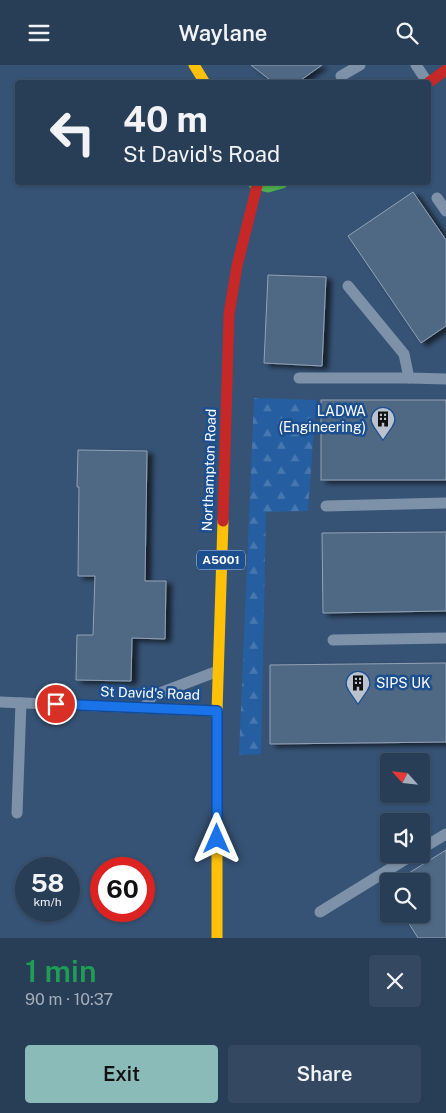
<!DOCTYPE html>
<html lang="en">
<head>
<meta charset="utf-8">
<style>
	body { margin:0; font-family:"Public Sans",sans-serif; background:#344961; color:#f1f3f6; height:100vh; display:flex; flex-direction:column; font-size:19px; white-space:nowrap }
	* { box-sizing:border-box; margin:0 }
	p { font-size:16px; color:#a5aeba }
	.icon { flex:none; width:28px; height:28px; fill:none; stroke:currentColor; stroke-width:2; stroke-linecap:round; stroke-linejoin:round }
	.map { position:relative; height:873px; overflow:hidden }
	.sheet { display:flex; flex-direction:column; background:#283e57; flex:1 }
	.sheet>* { flex:none }
	.top-card { position:absolute; left:15px; top:15px; width:416px; height:105px; border-radius:5px; box-shadow:0 1px 4px #0004,0 0 0 1px #44576d; background:#283e57; color:#f1f3f6; overflow:hidden }
	.needle { width:32px; rotate:297deg }
	.controls { position:absolute; left:380px; top:688px; display:grid; gap:10px }
	.controls a { display:grid; place-items:center; width:50px; height:50px; border-radius:5px; background:#283e57; box-shadow:0 1px 4px #0004,0 0 0 1px #44576d; font-size:25px }
	.speed { position:absolute; left:15px; top:792px; display:flex; gap:10px; font-size:25px; font-weight:700; text-align:center }
	.speed>* { display:grid; place-content:center; width:65px; height:65px; border-radius:50%; background:#283e57; box-shadow:0 1px 4px #0004,0 0 0 1px #44576d; line-height:1 }
	.speed small { font-size:12px; font-weight:400 }
	.speed .limit { border:8px solid #d22; background:#fff; color:#111 }
	.pin { position:absolute; display:grid; place-items:center; width:42px; height:42px; color:#fff; margin:-21px; border:2px solid #fff; border-radius:50%; box-shadow:0 1px 5px #0007 }
	.me { position:absolute; width:55px; margin:-28px; rotate:0deg; stroke-linejoin:round; filter:drop-shadow(0 0 4px #0008) }
	.turn { display:flex; align-items:center; gap:18px; height:105px; padding:0 25px; font-size:22px }
	.turn .icon { width:65px; height:65px; stroke-width:2.5 }
	.turn b { display:block; font-size:35px; line-height:42px }
	.round { display:grid; place-items:center; flex:none; width:52px; height:52px; border-radius:5px; background:#344961 }
	.overview { display:flex; align-items:center; justify-content:space-between; height:85px; padding:0 25px }
	h1 { font-size:30px; font-weight:600; line-height:38px; color:#1e9e55 }
	.primary-button { display:flex; gap:10px; margin-top:auto; padding:10px 25px }
	.primary-button a { flex:1; height:58px; border-radius:5px; background:#8bbbb9; color:#111; font-size:20px; font-weight:600; line-height:58px; text-align:center }
	.primary-button a+a { background:#344961; color:#f1f3f6 }
	header { display:flex; justify-content:space-between; align-items:center; height:65px; padding:0 25px; background:#283e57; font-size:22px; font-weight:600 }
	.map>svg:first-child { display:block }
</style>
</head>
<body>
<header><svg class="icon" aria-label="menu" viewBox="0 0 24 24"><path d="M4 6h16M4 12h16M4 18h16"/></svg>Waylane<svg class="icon" aria-label="search" viewBox="0 0 24 24"><circle cx="10" cy="10" r="6"/><path d="M15 15l6 6"/></svg></header>
<div class="map">
<svg width="446" height="873" viewBox="0 0 446 873">
	<defs>
		<pattern id="forest-firs" width="22" height="20" patternUnits="userSpaceOnUse" patternTransform="scale(1.25)"><rect width="22" height="20" fill="#265fa1"/><path d="M5 1l3.5 6h-7zM16 11l3.5 6h-7z" fill="#4777af"/></pattern>
		<filter id="shadow"><feDropShadow dx="5.5" dy="3" stdDeviation="2.5" flood-color="#0009"/></filter>
	</defs>
	<rect width="100%" height="100%" fill="#365274"/>
	<path fill="url(#forest-firs)" d="M254,333L316,335L308,446L266,447L261,689L239,690Z"/>
	<g fill="#506783" stroke="#92a2b6" filter="url(#shadow)">
		<path d="M251,0H322L301,15L293,18H277L270,15Z"/>
		<path d="M413,127L446,175V261L421,278L348,171Z"/>
		<path d="M268,210L326,212L322,301L264,298Z"/>
		<rect x="321" y="335" width="125" height="80"/>
		<path d="M78,385L147,386L145,516H166L165,574L132,573L131,616L76,615L77,570H93L95,511H78L79,422H77Z"/>
		<path d="M446,467V546L323,548L322,468Z"/>
		<path d="M446,598V677L270,679V600Z"/>
		<path d="M446,785V873H418L403,849H421V816H396Z"/>
	</g>
	<g fill="none" stroke-linecap="round" stroke-linejoin="round">
		<g stroke="#7d92a8" stroke-width="11">
			<path d="M416,0L428,18"/>
			<path d="M341,11L360,0"/>
			<path d="M437,133L446,146"/>
			<path d="M348,221L404,289L409,313L446,314"/>
			<path d="M299,313H409"/>
			<path d="M326,441L446,438"/>
			<path d="M333,575L446,573"/>
			<path d="M0,637L217,646"/>
			<path d="M144,643L152,631L218,606"/>
			<path d="M17,748L21,638"/>
			<path d="M421,784L446,769"/>
			<path d="M320,847L414,789"/>
		</g>
		<path stroke="#4caf50" stroke-width="11" d="M253,118L268,122L282,118"/>
		<g stroke="#ffc107" stroke-width="11">
			<path d="M194,0L205,18"/>
			<path d="M217,873V646L223,456"/>
		</g>
		<g stroke="#c62828" stroke-width="11">
			<path d="M428,18L446,5"/>
			<path d="M223,456L229,249L237,201L257,121"/>
		</g>
	</g>
	<g fill="none" stroke-linecap="round" stroke-linejoin="round">
		<g stroke="#114b97" stroke-width="12">
			<path id="route" d="M56,639L217,646V774"/>
		</g>
		<use href="#route" stroke="#1a73e8" stroke-width="9"/>
	</g>
	<defs>
		<g id="building-pin" transform="scale(1.25)"><path d="M0 17L-7.5 6A9.5 9.5 0 1 1 7.5 6Z" fill="#b9c2ce" stroke="#1b4f8f"/><path d="M-4-6H4V6H1V3H-1V6H-4ZM-2.5-4.3h1.7v1.8h-1.7ZM.8-4.3h1.7v1.8H.8ZM-2.5-1h1.7V.8h-1.7ZM.8-1h1.7V.8H.8Z" fill="#111"/></g>
	</defs>
	<g fill-rule="evenodd">
		<use href="#building-pin" x="383" y="354"/>
		<use href="#building-pin" x="358" y="618"/>
	</g>
	<g text-anchor="middle" stroke-width="5" stroke-linejoin="round" paint-order="stroke">
		<rect fill="#1b4f8f" stroke="#bbcadd" stroke-width="1" x="197" y="485.5" width="48" height="19" rx="4"/>
		<g font-size="12" font-weight="bold" fill="#fff">
			<text x="221" y="499">A5001</text>
		</g>
		<g font-size="14" fill="#fff" stroke="#1b4f8f" text-anchor="end">
			<text x="366" y="351">LADWA<tspan x="366" dy="16">(Engineering)</tspan></text>
			<text x="376" y="623" text-anchor="start">SIPS UK</text>
		</g>
		<g font-size="14" fill="#fff" stroke="#1b4f8f">
			<text transform="translate(209 405) rotate(-88)" y="5">Northampton Road</text>
			<text transform="translate(150 628) rotate(2)" y="5">St David's Road</text>
		</g>
	</g>
</svg>
<div class="controls">
<a><svg class="needle" viewBox="-14 -14 28 28"><path d="M0-13l5 13h-10z" fill="#e53935"/><path d="M0 13l5-13h-10z" fill="#a5aeba"/></svg></a>
<a><svg class="icon" aria-label="sound" viewBox="0 0 24 24"><path d="M4 9h4l5-4v14l-5-4H4zM17 9q2 3 0 6"/></svg></a>
<a><svg class="icon" aria-label="search" viewBox="0 0 24 24"><circle cx="10" cy="10" r="6"/><path d="M15 15l6 6"/></svg></a>
</div>
<div class="speed"><div>58<small>km/h</small></div><div class="limit">60</div></div>
<div class="pin" style="left:56px;top:639px;background:#d93025"><svg class="icon" aria-label="arrive" viewBox="0 0 24 24"><path d="M6 21V4h12l-3 4 3 4H6"/></svg></div>
<svg class="me" style="left:217px;top:774px" viewBox="-20 -20 40 40"><path d="M0-17L14 15 0 8-14 15z" fill="#1a73e8" stroke="#fff" stroke-width="4"/></svg>
<div class="top-card">
<div class="turn"><svg class="icon" aria-label="left" viewBox="0 0 24 24"><path d="M17 20v-9H6M10 6l-5 5 5 5"/></svg><div><b>40 m</b>St David's Road</div></div>
</div>
</div>
<section class="sheet">
<div class="overview"><div><h1>1 min</h1><p>90 m · 10:37</p></div><a class="round"><svg class="icon" aria-label="close" viewBox="0 0 24 24"><path d="M6 6l12 12M18 6L6 18"/></svg></a></div>
<div class="primary-button"><a>Exit</a><a>Share</a></div>
</section>
</body>
</html>
